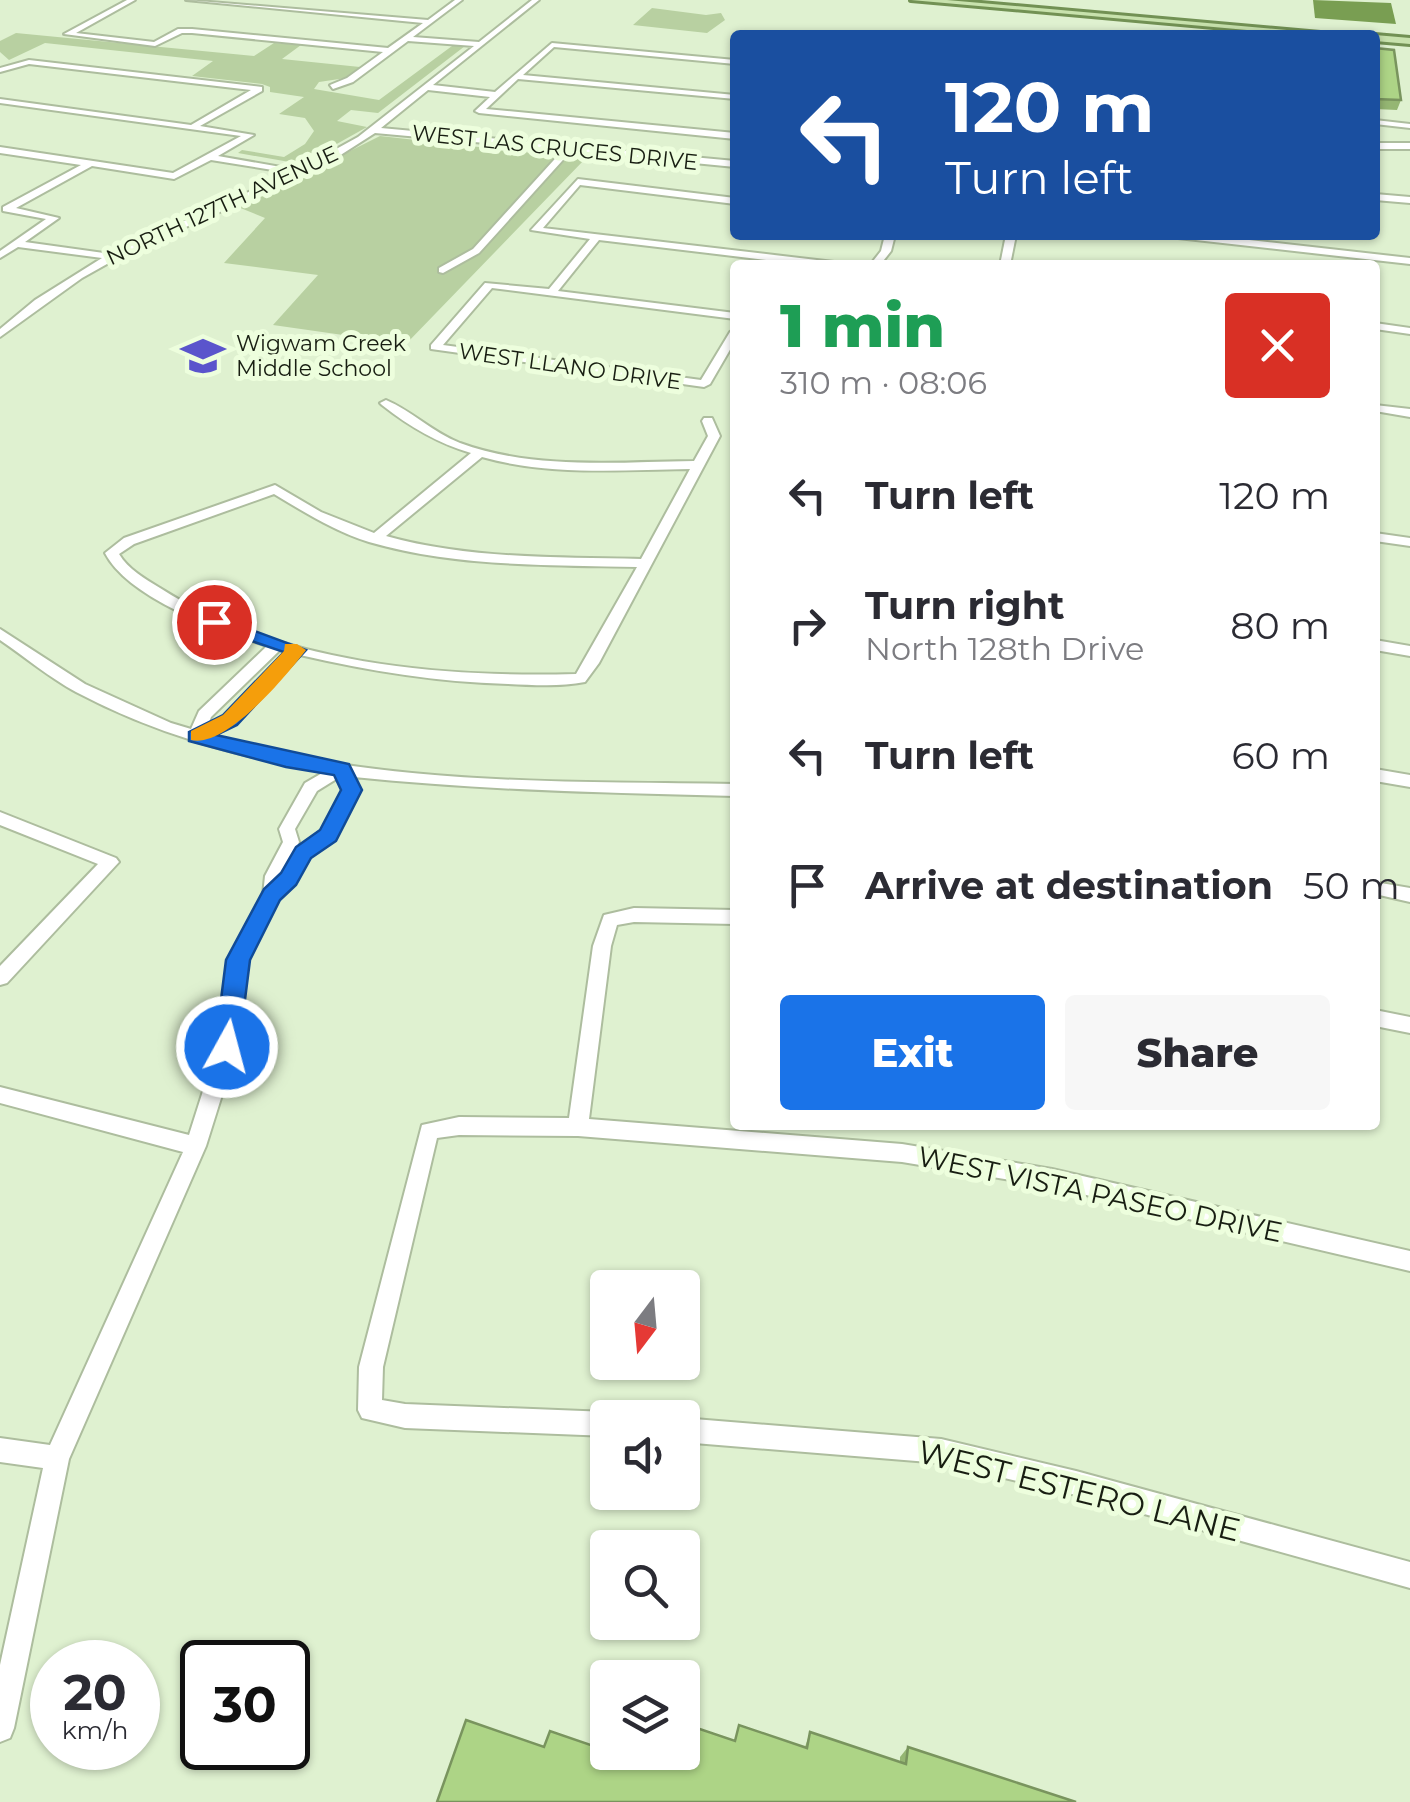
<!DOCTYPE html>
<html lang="en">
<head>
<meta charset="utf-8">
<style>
	body { margin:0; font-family:Montserrat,sans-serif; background:#f7f7f7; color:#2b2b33; height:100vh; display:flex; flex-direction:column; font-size:38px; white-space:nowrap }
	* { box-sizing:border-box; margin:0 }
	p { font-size:32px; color:#7c7c81 }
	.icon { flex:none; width:55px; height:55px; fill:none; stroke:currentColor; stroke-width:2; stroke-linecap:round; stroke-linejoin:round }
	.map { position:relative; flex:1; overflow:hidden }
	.side { position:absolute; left:730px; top:260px; width:650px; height:870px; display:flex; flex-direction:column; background:#fff; border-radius:10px; box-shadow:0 2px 8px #0004 }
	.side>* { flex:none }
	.banner { position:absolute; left:730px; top:30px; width:650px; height:210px; border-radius:10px; box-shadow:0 2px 8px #0004; background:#1a4fa0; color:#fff; overflow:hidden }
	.needle { width:65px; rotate:196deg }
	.controls { position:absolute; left:590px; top:1270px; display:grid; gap:20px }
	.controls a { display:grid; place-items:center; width:110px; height:110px; border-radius:10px; background:#fff; box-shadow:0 2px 8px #0004; font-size:50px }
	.speed { position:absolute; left:30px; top:1640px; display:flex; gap:20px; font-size:50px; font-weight:700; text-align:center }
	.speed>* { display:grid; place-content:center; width:130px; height:130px; border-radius:50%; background:#fff; box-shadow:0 2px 8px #0004; line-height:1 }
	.speed small { font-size:25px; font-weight:400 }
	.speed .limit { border:5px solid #111; border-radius:15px; background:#fff; color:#111 }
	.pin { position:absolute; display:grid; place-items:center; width:85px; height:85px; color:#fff; margin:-42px; border:5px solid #fff; border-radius:50%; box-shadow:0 2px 10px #0007 }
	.me { position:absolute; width:110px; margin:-55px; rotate:7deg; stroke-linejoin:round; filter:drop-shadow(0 0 8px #0008) }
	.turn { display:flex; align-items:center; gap:35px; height:210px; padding:0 50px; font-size:45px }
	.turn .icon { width:130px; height:130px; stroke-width:2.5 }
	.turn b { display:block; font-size:70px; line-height:85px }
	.round { display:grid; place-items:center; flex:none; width:105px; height:105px; border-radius:10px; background:#f7f7f7 }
	.headline { display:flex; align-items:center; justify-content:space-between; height:170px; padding:0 50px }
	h1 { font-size:60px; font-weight:800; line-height:75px; color:#1e9e55 }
	.button { display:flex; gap:20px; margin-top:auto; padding:20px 50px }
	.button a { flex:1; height:115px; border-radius:10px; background:#1a73e8; color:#fff; font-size:40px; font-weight:800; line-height:115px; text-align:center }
	.button a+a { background:#f7f7f7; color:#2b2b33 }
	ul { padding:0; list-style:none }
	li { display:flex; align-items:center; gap:30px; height:130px; padding:0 50px }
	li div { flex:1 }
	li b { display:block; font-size:38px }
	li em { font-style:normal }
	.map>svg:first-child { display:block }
</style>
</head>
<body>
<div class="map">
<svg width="1410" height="1802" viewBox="0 0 1410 1802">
	<rect width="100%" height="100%" fill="#dff1d0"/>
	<g fill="#b8d0a1">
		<path d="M652,8L706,15L721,13L725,20L707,33L633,25Z"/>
		<path d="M16,33L254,56L274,43L301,45L282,59L360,67L346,78L319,82L314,89L379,100L452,46H465L378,113L351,110L337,121L367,127L301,164L238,153L242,150L284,157L305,144L314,131L305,118L279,114L304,97L270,92V87L262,84L192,76L213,61L45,43L9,60L0,52V41Z"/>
		<path d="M380,136L585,159L406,344L273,325L318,275L224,263L265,218L238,207Z"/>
	</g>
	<path fill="#799e52" d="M1313,0L1391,3L1396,24L1315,18Z"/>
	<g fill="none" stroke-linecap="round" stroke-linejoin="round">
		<g stroke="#adbd9e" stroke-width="4">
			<g id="minor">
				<path d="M127,0H135L76,33L154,42L178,29H192L388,48L423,23L186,0L428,20L455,0H462L413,37L479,42L532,0H539L433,85L495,92L552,43L735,60V64L554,47L523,75L735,95V99L518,79L486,109L735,133V139L479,113L475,111L490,97L428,90L381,128L735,161V167L571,151L479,253L443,273L439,272V268L473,249L563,150L375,133L339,156L296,178L123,255L82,278L0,337V329L35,300L102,258L18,247L0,258V251L46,219L3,211V207L81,165L0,153V147L173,173L241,136L0,103V99L191,125L251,90L29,64L0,72V68L29,60L262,87V91L200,126L254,135L218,156L298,170L358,137L474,46L408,41L353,82L333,89L330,85L347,78L383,52L192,33H182L155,46L64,34ZM211,160L291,173L111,254L25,242L59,218L16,208L92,166L174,179Z"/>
				<path d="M1375,120L1410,124V128L1375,124Z"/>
				<rect x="1375" y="143" width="35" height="6"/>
				<path d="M578,179L735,198V204L580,185L543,228L834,262L839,265H809L599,240L558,291L735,313V319L492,288L443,345L701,380L730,332L735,329V341L710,384L704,387L431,349V345L485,283L549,289L590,239L531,230Z"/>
				<path d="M1375,194L1410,197V203L1375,200Z"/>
				<path d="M885,235H895L891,251L880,265H870L881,251Z"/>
				<path d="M1006,235H1016L1010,265H1000Z"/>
				<path d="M1173,235H1204L1410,258V264L1178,238Z"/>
				<path d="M1375,323L1410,328V334L1375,329Z"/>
				<path d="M386,400C412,411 432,432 460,443C534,470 617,462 694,461L708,436L702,421L704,418H712L720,436L599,663L585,682C560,687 533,685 508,684C437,682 369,671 300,655L235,724L212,736C380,786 560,781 735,784V796C607,793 481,790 354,777L359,790L335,839L310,857L294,884L278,899L247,960L237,1047L206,1146L69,1459L14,1728L10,1738L0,1742V1665L43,1468L0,1462V1438L50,1445L183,1152L0,1103V1087L189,1135L217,1047L229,960L263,895L265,876L283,842L279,829L305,783L324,772C237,756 155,734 76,692C50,678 25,657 0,640V629L85,684L171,723L191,729L199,711L267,646C221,631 129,599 105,553L124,538L275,485L321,512L374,533L471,453C437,443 410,427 382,405L380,403ZM482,457C549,476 622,470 690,469L641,559C556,557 468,559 386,536ZM274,494C304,512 336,532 369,542C454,567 549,565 637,567L576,674C440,678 276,663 160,588C145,579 128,569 119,554L134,544ZM280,650L287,652L225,716L208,725L211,717ZM338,778L343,790L323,831L298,849L289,863L299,842L295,829L317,791Z"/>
				<path d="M1375,405L1410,409V417L1375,411Z"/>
				<path d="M1375,533L1410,538V546L1375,541Z"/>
				<path d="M1375,640L1410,646V656L1375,650Z"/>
				<path d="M1375,769L1410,775V787L1375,781Z"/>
				<path d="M0,812L116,858L119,862L7,983L0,985V966L98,864L0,825Z"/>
				<path d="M1375,882L1410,888V902L1375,894Z"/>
				<path d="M634,908L735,910V924L634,922L617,925L611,946L589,1119L902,1144L1052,1169L1410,1251V1271L1052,1187L902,1162L578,1136L459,1135L437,1138L383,1367L382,1400L405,1404L608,1412L617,1418H608V1436L405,1428L362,1418L358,1410L359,1367L422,1125L459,1117L569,1118L593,946L604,915Z"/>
				<path d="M1375,1010L1410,1017V1033L1375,1026Z"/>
				<path d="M682,1418L941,1439L1076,1471L1410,1562V1588L1076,1495L941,1463L682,1442Z"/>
			</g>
		</g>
		<g stroke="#729154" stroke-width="6">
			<g id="major">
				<path d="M911,0H947L1343,35H1304Z"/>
				<path d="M1375,35L1410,38V44L1375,41Z"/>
			</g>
		</g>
		<use href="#minor" fill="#fff" fill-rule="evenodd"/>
		<use href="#major" fill="#c8e2ad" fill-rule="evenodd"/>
	</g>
	<g fill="#95b673">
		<path d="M1375,48L1401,100L1397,110L1375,109Z"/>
		<path d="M810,1732L900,1762V1757L908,1747L1076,1802L544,1747L602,1749L735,1741L805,1747Z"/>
	</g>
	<g fill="#add486" stroke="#79945e" stroke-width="2.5">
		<path d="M1375,48L1394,50L1401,100L1375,99Z"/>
		<path d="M466,1720L544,1747L550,1731L602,1749L608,1728V1752H682V1723L735,1741L739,1725L807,1748L810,1732L906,1764L908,1747L1076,1802H437Z"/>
	</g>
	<path fill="#1a73e8" stroke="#114b97" stroke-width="2.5" d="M214,616L306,650L237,725L216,735L349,764L362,790L336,841L311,858L296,885L280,900L250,960L239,1047L236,1054L227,1057L218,1054L215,1047L226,960L264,889L281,873L296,847L320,830L341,790L334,775L286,767L189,741V732L223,715L284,652L207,626V618Z"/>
	<path fill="#f59e0b" d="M285,644H297L306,650C287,675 226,749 191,740V731L223,715L284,651Z"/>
	<defs>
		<g id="school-bare" transform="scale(3.45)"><path d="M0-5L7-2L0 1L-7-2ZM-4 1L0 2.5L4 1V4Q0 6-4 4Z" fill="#5a54cc" stroke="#edfedd" stroke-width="2.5" paint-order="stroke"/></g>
	</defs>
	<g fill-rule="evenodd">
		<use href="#school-bare" x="203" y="356"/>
	</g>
	<g text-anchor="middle" stroke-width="10" stroke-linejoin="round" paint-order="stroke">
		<g font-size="22" fill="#181e12" stroke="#edfedd">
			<text transform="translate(555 147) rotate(6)" y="8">WEST LAS CRUCES DRIVE</text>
			<text transform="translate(222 205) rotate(-25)" y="8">NORTH 127TH AVENUE</text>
			<text transform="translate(570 366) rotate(8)" y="8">WEST LLANO DRIVE</text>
		</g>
		<g font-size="22" fill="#181e12" stroke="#edfedd" text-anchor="start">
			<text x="236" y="351">Wigwam Creek<tspan x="236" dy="25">Middle School</tspan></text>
		</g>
		<g font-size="28" fill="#181e12" stroke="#edfedd">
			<text transform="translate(1100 1194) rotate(12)" y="10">WEST VISTA PASEO DRIVE</text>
		</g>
		<g font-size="32" fill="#181e12" stroke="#edfedd">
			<text transform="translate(1079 1491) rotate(14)" y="11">WEST ESTERO LANE</text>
		</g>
	</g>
</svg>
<div class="controls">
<a><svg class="needle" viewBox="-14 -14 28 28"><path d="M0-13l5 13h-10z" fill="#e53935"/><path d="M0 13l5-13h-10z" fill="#7c7c81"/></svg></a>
<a><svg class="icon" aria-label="sound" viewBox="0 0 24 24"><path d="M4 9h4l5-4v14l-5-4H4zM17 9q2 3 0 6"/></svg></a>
<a><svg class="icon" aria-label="search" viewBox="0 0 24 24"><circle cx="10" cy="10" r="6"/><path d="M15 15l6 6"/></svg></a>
<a><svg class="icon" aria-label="layers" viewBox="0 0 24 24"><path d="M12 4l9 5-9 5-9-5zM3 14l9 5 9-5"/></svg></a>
</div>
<div class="speed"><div>20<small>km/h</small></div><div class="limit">30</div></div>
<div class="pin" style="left:214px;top:622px;background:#d93025"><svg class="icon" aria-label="arrive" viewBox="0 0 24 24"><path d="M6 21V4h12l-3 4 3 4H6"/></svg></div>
<svg class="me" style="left:227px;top:1047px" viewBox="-20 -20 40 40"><circle r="17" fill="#1a73e8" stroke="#fff" stroke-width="3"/><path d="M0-11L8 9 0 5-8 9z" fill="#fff"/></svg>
<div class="banner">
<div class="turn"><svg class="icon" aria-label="left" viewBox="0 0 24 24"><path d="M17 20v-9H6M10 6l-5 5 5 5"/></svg><div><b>120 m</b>Turn left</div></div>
</div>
<section class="side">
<div class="headline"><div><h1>1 min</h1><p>310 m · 08:06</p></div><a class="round" style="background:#d93025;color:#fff"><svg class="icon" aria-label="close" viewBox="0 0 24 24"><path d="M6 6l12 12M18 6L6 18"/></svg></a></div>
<ul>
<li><svg class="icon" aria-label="left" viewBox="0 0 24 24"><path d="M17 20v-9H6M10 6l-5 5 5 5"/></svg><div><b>Turn left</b></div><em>120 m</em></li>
<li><svg class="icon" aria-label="right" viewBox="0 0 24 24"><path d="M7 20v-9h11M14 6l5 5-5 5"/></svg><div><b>Turn right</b><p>North 128th Drive</p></div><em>80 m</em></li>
<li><svg class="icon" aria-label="left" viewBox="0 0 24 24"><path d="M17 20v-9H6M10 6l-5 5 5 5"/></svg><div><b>Turn left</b></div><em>60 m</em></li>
<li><svg class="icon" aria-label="arrive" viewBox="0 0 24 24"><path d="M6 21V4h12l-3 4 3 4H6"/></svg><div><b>Arrive at destination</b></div><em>50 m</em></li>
</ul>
<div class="button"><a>Exit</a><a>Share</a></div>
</section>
</div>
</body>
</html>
